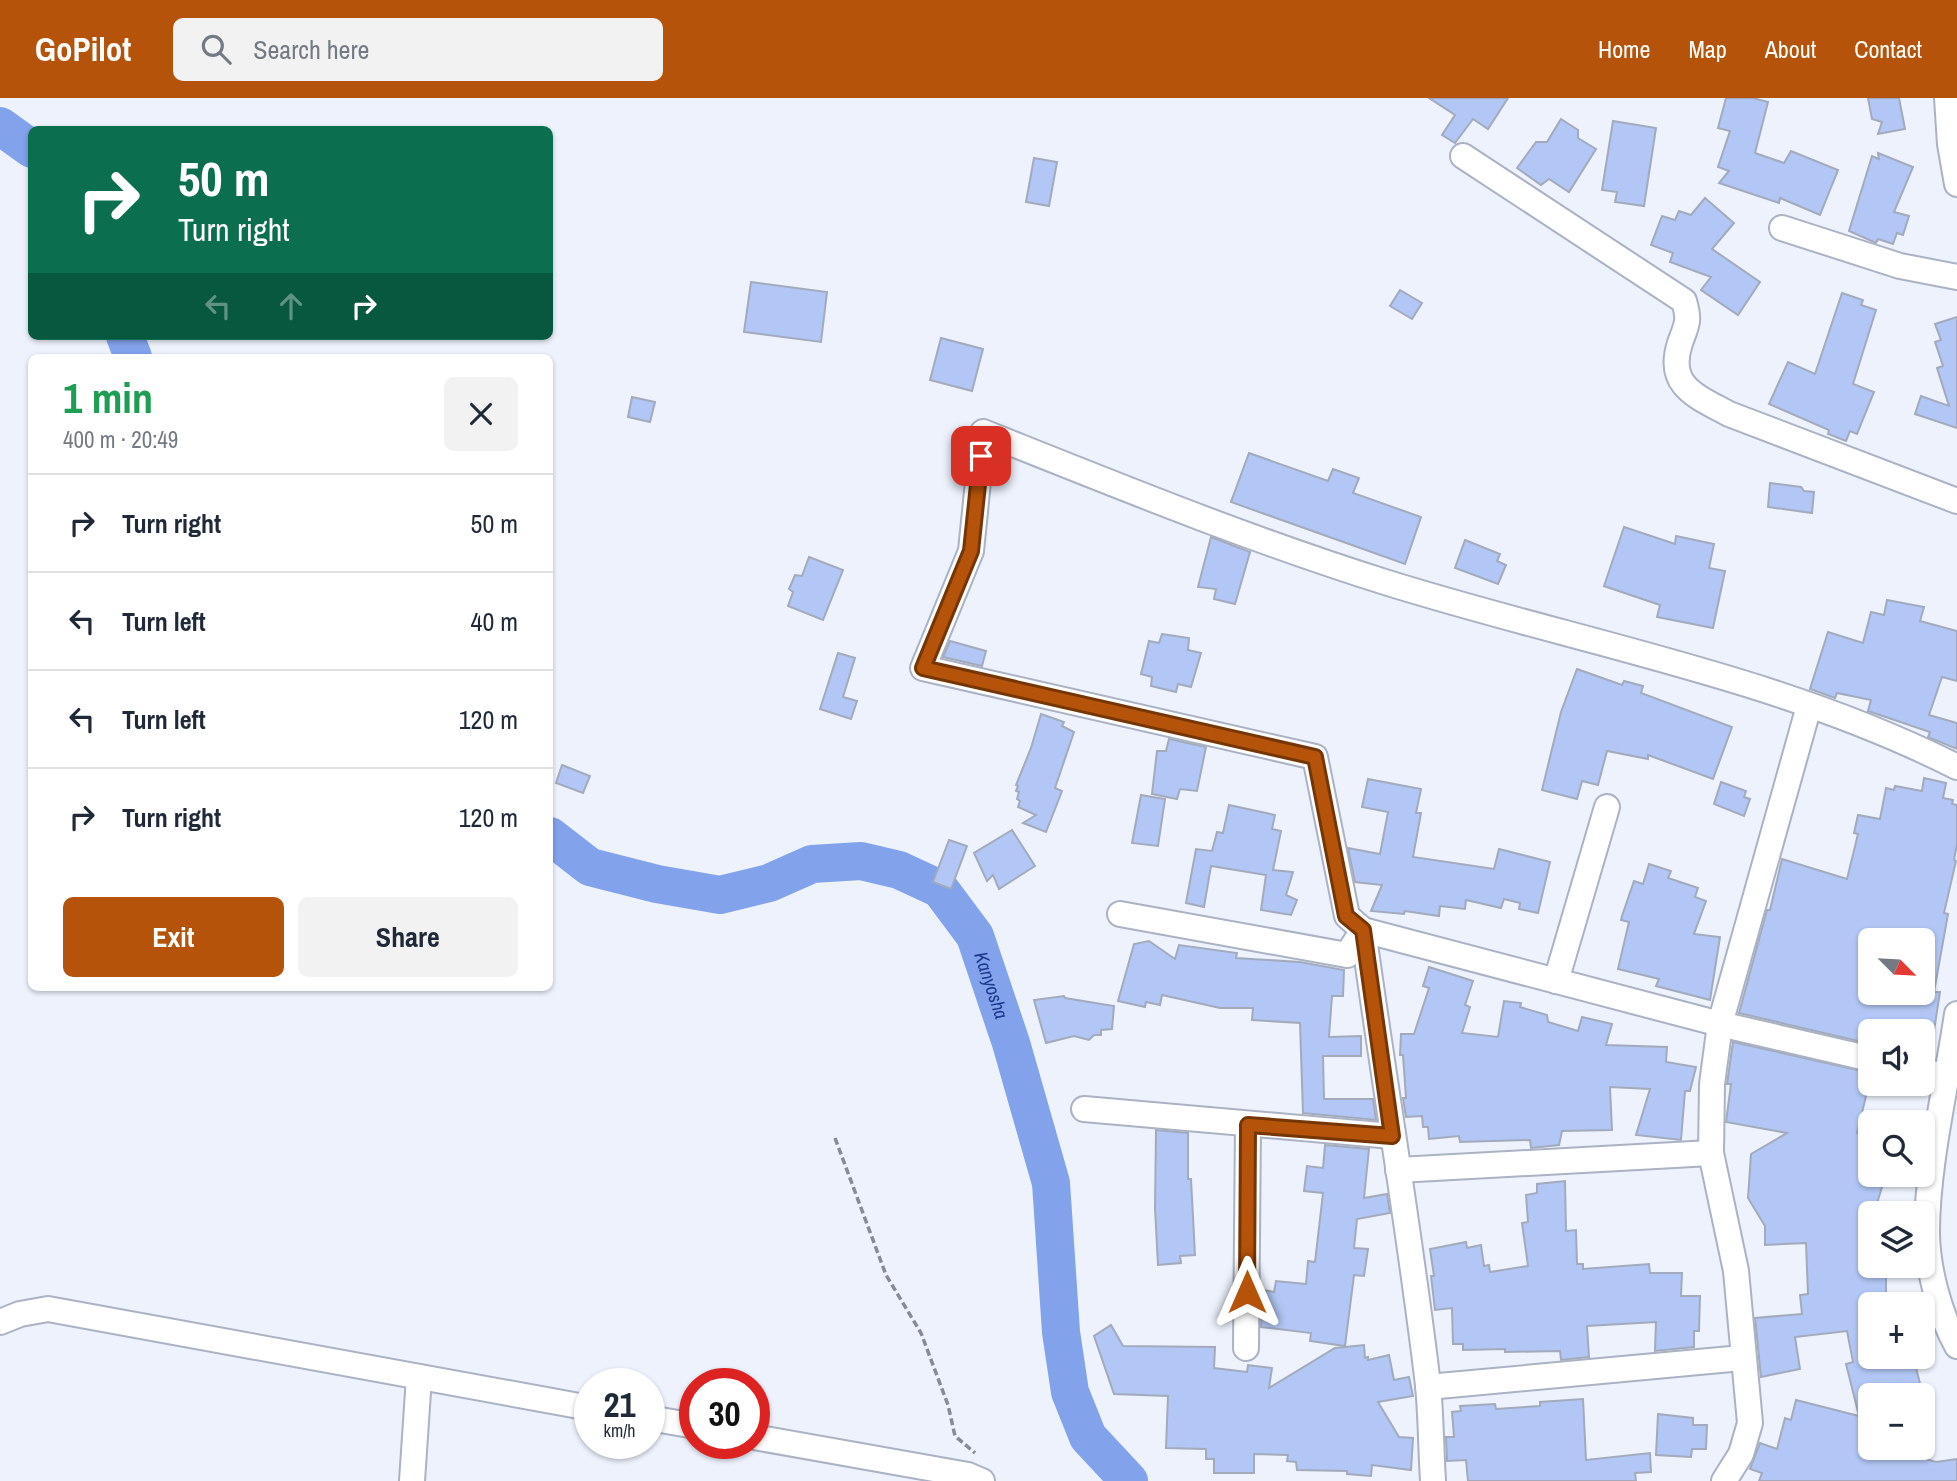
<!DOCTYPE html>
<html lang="en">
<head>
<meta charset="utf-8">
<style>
	body { margin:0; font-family:"Archivo Narrow",sans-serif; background:#f2f2f3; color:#1f2937; height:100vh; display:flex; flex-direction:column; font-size:26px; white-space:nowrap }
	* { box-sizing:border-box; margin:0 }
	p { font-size:23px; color:#747a83 }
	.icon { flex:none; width:38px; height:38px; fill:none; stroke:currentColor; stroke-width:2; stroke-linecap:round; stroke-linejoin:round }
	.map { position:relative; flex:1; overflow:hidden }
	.drawer { position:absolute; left:28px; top:256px; width:525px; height:637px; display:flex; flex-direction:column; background:#fff; border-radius:10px; box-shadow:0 2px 5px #0004 }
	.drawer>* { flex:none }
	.guide { position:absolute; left:28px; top:28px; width:525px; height:214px; border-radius:10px; box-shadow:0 2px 5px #0004; background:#0b6e4f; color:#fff; overflow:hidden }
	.needle { width:46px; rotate:114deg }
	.fabs { position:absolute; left:1858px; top:830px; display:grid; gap:14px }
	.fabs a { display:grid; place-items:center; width:77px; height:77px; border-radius:10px; background:#fff; box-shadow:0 2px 5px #0004; font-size:35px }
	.speed { position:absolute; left:574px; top:1270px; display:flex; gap:14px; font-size:35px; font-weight:700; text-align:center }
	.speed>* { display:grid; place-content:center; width:91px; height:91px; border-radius:50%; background:#fff; box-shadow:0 2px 5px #0004; line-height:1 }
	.speed small { font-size:18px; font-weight:400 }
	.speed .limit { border:10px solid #d22; background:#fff; color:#111 }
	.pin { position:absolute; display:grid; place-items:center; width:60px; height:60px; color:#fff; margin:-30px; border-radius:14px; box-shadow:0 4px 10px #0006 }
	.me { position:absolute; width:77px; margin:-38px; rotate:0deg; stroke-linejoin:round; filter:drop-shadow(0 0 5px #0008) }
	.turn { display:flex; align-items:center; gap:24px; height:147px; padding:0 35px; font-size:32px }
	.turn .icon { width:91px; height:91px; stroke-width:2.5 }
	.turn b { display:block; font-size:49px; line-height:60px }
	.lanes { display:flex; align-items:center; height:66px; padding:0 35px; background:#0003; justify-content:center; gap:35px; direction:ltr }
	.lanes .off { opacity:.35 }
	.round { display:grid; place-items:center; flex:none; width:74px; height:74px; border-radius:10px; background:#f2f2f3 }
	.head { display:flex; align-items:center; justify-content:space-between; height:119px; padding:0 35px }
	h1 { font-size:42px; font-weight:800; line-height:52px; color:#1e9e55 }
	.cta { display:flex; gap:14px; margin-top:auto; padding:14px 35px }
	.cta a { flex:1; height:80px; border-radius:10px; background:#b45309; color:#fff; font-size:28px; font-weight:800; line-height:80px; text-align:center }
	.cta a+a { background:#f2f2f3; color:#1f2937 }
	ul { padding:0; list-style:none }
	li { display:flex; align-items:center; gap:21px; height:98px; padding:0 35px; border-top:2px solid #e0e1e3 }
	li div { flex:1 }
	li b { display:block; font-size:26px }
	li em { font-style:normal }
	header { display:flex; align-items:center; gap:42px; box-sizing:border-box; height:98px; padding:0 35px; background:#b45309; color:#fff }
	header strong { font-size:33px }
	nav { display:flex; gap:38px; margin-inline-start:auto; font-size:24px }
	.search { width:490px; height:63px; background:#f2f2f3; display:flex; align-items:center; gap:18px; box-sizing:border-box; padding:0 24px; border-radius:10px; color:#747a83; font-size:26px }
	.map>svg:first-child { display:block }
</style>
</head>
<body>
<header>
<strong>GoPilot</strong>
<div class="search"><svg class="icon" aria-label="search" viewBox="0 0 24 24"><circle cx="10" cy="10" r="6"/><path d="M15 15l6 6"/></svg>Search here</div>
<nav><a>Home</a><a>Map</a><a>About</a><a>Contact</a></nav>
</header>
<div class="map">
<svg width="1957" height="1383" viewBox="0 0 1957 1383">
	<rect width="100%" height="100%" fill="#edf2fd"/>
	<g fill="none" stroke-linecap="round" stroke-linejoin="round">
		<g stroke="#82a2ec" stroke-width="38">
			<path d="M0,28L32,51"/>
			<path d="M125,238L133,259"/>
			<path id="s1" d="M550,738L590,769L657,786L720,797L769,785L812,766L861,763L899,772L940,791L975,838L1011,945L1051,1085L1061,1234L1070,1294L1088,1339L1129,1383"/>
		</g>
	</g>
	<g fill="#b2c7f5" stroke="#a2aabc" stroke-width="2" fill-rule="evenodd">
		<path d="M1429,0H1508L1488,31L1473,21L1455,45L1442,37L1455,17Z"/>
		<path d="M1726,0H1753L1768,4L1755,55L1784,65L1791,53L1838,72L1820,117L1780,100L1779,105L1719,85L1729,73L1718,69L1730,33L1718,30Z"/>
		<path d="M1868,0H1899L1905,31L1878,36L1882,24L1872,21Z"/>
		<path d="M1561,21L1578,32V40L1596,51L1569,94L1549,81L1541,87L1517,70L1536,44H1547Z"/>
		<path d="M1613,23L1656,30L1644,108L1615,104L1617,94L1602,92Z"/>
		<path d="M1878,55L1913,69L1894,114L1909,118L1903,137L1897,135L1893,146L1878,141L1876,145L1849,133L1872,58L1879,61Z"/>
		<path d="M1034,60L1057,64L1049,108L1026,104Z"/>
		<path d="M1705,100L1734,125L1712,151L1760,184L1738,217L1701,192L1711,179L1670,164L1673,155L1651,147L1662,118L1675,122L1679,113L1691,117Z"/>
		<path d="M751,184L827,194L821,244L744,234Z"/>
		<path d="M1400,192L1422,205L1412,221L1390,208Z"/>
		<path d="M1842,195L1863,202L1861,207L1876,212L1853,286L1874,294L1857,336L1850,333L1846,343L1828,336L1829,332L1769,306L1788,264L1815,276Z"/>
		<path d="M1957,219V330L1915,316L1921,298L1949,308L1937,270L1943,268L1935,244L1941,242L1935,226Z"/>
		<path d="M941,240L983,251L972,293L930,282Z"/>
		<path d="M632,299L655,304L650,324L628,319Z"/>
		<path d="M1249,355L1328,383L1333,371L1359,380L1353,395L1421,419L1405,466L1231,404Z"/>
		<path d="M1770,385L1801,389L1804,393L1814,394L1812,415L1768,409Z"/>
		<path d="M1624,429L1675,446L1676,438L1714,446L1709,470L1725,473L1713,530L1657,519L1660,507L1604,488Z"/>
		<path d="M1211,439L1250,454L1235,506L1214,501L1216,491L1198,489Z"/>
		<path d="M1465,442L1500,456L1497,463L1506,467L1498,486L1455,470Z"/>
		<path d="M809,459L843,472L823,522L788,508L793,494L789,491L795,477L802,478Z"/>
		<path d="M1887,502L1924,509L1920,523L1957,533V583L1942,579L1929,617L1957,625V651L1928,639L1930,634L1868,613L1871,602L1837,595L1835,600L1810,591L1828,534L1863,545L1871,514L1884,517Z"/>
		<path d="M1162,536L1189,540L1188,552L1201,555L1191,589L1178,586L1176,594L1151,588L1152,579L1141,576L1149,543L1159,545Z"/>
		<path d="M950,543L986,553L982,568L943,559Z"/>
		<path d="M838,555L855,560L843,599L857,603L851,621L820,611Z"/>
		<path d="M1577,571L1622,587L1624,583L1643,588L1641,595L1732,629L1713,681L1648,657V661L1607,653L1598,687L1582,683L1577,701L1542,692L1561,614Z"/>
		<path d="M1041,616L1064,624L1062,628L1074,634L1055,690L1062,693L1046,734L1023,725L1036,717L1018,709L1020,703L1017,701L1019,694L1016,693L1018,688L1016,687L1031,650Z"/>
		<path d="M1169,641L1206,649L1197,693L1180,691L1177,701L1152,696L1157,653H1166Z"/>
		<path d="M562,667L590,678L583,695L556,685Z"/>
		<path d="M1924,680L1946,685L1943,700L1953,702L1952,706L1957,707V746L1954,762L1956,763L1944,815L1948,816L1934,894H1940L1934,933H1871V946L1739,915L1767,812H1770L1782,761L1847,781L1858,736L1854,735L1858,717L1880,721L1886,690L1894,692L1895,688L1922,693ZM1871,842H1923V894H1869Z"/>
		<path d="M1368,681L1421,691L1416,715H1421L1413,759L1494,771L1499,751L1550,764L1538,815L1519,811L1520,805L1504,801L1501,810L1466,802L1465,811L1440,808L1439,818L1405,813L1404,816L1371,813L1382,787L1355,784L1348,750L1380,756L1388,714L1362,709Z"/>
		<path d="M1721,684L1746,693L1744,699L1750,701L1744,718L1714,706Z"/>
		<path d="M1141,697L1165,701L1158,748L1132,745Z"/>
		<path d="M1229,707L1275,717L1272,731L1281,733L1273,772L1293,774L1286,797L1297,802L1291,817L1261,812L1266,777L1211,768L1204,809L1186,805L1196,751L1212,753L1217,734L1223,735Z"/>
		<path d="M1012,732L1035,768L999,791L993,777L987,783L974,755Z"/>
		<path d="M949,742L967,748L951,791L933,784Z"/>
		<path d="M1649,766L1671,773L1668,780L1698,790L1695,799L1706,803L1694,836L1720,839L1710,902L1656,888L1659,881L1618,871L1629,824L1621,822L1622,818L1634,783L1643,786Z"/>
		<path d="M1149,843L1175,861L1179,847L1237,855L1236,860L1300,864L1344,872L1343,898H1332L1329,939L1361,938V958H1323L1324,1001H1373L1376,1022L1303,1015L1300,925L1252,922L1253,910H1220L1162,897L1160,907L1146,904L1145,909L1118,903L1134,846Z"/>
		<path d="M1429,869L1473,883L1465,907L1470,909L1462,935L1498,939L1504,903L1521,905L1520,909L1547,917L1548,924L1578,933L1582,919L1612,926L1606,947L1667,949L1666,964L1696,969L1690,993H1685L1681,1042L1636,1037L1650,991L1610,989L1612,1032L1562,1033L1559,1047L1531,1050L1530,1042L1460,1044L1459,1038L1429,1041L1428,1029H1423L1422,1018L1406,1019L1403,1000H1406L1403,957H1400L1401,936H1414L1429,890L1423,888Z"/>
		<path d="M1064,898L1065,900L1114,908L1112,931L1101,932V937H1094L1089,942L1074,938L1046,945L1034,902Z"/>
		<path d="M1733,944L1871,975V991L1868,990L1857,1035L1865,1039L1863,1050L1871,1052V1076H1886L1874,1115H1871V1167H1886V1206H1871V1258H1913L1923,1297H1871V1349H1918L1919,1359L1936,1364L1957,1361V1383H1759L1762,1375L1750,1371L1760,1345L1777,1351L1785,1320L1791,1322L1796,1302L1859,1318L1846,1266L1853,1264L1847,1233L1795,1239L1800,1271L1761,1279L1755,1220L1802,1216L1800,1197L1808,1196L1806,1145L1765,1147V1128L1748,1100L1751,1056L1787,1035L1726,1024L1731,986H1727Z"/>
		<path d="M1156,1032L1188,1035V1081H1191L1195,1157L1180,1158L1181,1165L1158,1167L1155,1110Z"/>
		<path d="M1325,1047L1369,1051L1364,1100L1387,1096L1390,1115L1357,1121L1354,1150L1368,1151L1364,1178L1354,1177L1345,1248L1310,1243L1311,1235L1261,1229L1263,1192L1274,1194L1276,1183L1306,1186L1308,1163L1315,1164L1323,1095L1304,1093L1307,1068L1323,1070Z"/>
		<path d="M1565,1083L1566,1133L1576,1132L1577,1166H1583V1171L1649,1166L1650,1175H1682L1681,1198H1700L1699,1233H1694V1249L1655,1253L1656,1224L1587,1228L1589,1259L1561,1262L1560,1253L1505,1254V1251L1463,1252V1246H1453L1452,1210L1435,1212L1431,1178H1434L1430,1151L1466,1144L1467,1150L1481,1147L1484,1168L1489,1167L1490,1174L1528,1168L1522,1125L1528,1124L1526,1097L1537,1095V1086Z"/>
		<path d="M1111,1227L1123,1248L1215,1249L1214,1270L1247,1274L1248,1267L1272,1270L1269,1290L1335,1250L1364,1247L1365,1260L1368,1259V1262L1389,1257L1394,1282L1409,1279L1413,1298L1378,1304L1399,1339L1413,1340L1411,1372L1372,1367L1371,1378L1347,1376V1373L1297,1372L1296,1364L1287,1363L1288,1357L1254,1356V1375H1214V1361H1206V1351L1166,1350L1168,1298L1114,1296L1094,1238Z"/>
		<path d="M1583,1301L1586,1362L1650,1355L1651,1374L1635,1375L1636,1383H1468L1466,1362L1447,1363L1446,1339H1454L1452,1314L1461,1313L1460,1308L1495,1306L1496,1311L1540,1308V1304Z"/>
		<path d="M1658,1316L1693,1320V1327H1707L1706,1351H1692L1691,1359L1656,1357Z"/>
	</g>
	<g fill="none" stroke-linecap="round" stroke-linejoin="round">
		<g stroke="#aab2c3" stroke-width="28">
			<g id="minor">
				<path d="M1947,0L1950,46L1957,86"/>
				<path d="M1463,58L1684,203C1690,223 1687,226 1680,245C1666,288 1696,298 1729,316L1957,403"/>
				<path d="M1782,130L1900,168L1957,179"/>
				<path d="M1120,816L1347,857L1363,832L1720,926L1871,961"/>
				<path d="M1556,883L1607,709"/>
				<path d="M1957,916C1947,985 1927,1066 1927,1134C1927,1170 1940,1217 1957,1248"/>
				<path d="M1923,973L1948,979"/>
				<path d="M1084,1011L1392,1038"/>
				<path d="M1398,1072L1711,1055"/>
				<path d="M0,1224L20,1216L48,1211L590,1310"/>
				<path d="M1246,1250L1248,1027"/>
				<path d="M1428,1289L1742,1260"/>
				<path d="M649,1320L695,1328"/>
				<path d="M754,1339L968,1377L982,1383"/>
				<path d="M412,1383L419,1279"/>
				<path d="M1433,1383C1431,1351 1431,1319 1428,1287C1410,1135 1384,984 1363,832L1347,818L1315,659L923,570L971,453L983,334C1116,387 1248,441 1385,484C1576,544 1777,578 1957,669"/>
				<path d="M1724,1383L1741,1356L1750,1325L1736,1173L1711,1055L1712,986L1720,926L1809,608"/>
			</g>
		</g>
		<path stroke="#878b94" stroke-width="3.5" stroke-dasharray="7 3.5" stroke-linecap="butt" d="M835,1040L886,1177L921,1235L948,1307L955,1338L975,1355"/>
		<use href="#minor" stroke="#fff" stroke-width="24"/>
	</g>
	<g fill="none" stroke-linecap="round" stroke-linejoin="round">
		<g stroke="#753606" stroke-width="18">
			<path id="route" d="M981,358L971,453L923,570L1315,659L1346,818L1363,832L1392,1038L1248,1027L1247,1194"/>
		</g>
		<use href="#route" stroke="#b45309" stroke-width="12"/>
	</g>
	<g text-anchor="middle" stroke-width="7" stroke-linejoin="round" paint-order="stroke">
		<g font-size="19" font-style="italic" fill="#1d398d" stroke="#fff">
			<text dy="7" stroke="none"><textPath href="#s1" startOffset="525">Kanyosha</textPath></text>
		</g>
	</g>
</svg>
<div class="fabs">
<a><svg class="needle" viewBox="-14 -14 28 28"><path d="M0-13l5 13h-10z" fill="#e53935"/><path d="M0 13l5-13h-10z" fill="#747a83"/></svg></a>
<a><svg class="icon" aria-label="sound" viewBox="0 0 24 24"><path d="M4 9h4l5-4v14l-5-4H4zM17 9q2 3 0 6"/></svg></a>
<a><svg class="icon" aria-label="search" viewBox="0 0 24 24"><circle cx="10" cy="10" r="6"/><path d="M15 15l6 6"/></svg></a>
<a><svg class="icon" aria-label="layers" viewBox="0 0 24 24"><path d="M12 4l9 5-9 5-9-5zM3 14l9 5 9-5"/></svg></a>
<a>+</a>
<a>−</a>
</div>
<div class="speed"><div>21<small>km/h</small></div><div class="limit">30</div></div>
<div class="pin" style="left:981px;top:358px;background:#d93025"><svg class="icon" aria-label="arrive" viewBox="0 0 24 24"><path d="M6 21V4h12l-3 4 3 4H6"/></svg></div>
<svg class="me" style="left:1247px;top:1194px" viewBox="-20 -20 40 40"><path d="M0-17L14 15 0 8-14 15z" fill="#b45309" stroke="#fff" stroke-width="4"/></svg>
<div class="guide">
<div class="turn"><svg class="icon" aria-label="right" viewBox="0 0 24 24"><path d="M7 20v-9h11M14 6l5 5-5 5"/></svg><div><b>50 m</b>Turn right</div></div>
<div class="lanes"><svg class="icon off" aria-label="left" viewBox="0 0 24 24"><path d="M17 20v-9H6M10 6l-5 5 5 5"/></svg><svg class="icon off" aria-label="ahead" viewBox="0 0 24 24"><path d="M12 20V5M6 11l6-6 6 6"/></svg><svg class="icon" aria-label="right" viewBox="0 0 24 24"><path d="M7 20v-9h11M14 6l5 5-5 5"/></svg></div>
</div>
<section class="drawer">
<div class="head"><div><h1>1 min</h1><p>400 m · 20:49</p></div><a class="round"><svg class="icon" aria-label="close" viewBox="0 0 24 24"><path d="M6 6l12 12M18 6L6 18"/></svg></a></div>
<ul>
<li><svg class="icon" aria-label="right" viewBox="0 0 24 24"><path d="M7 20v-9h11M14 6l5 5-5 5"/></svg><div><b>Turn right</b></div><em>50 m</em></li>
<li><svg class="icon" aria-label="left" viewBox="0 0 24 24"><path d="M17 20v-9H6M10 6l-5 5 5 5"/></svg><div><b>Turn left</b></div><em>40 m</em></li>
<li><svg class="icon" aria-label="left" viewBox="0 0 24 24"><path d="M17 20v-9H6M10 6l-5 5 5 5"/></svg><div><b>Turn left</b></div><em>120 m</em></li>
<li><svg class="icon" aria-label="right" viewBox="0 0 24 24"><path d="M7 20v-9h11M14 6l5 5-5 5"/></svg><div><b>Turn right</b></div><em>120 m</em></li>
</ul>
<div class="cta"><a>Exit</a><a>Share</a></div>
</section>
</div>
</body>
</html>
